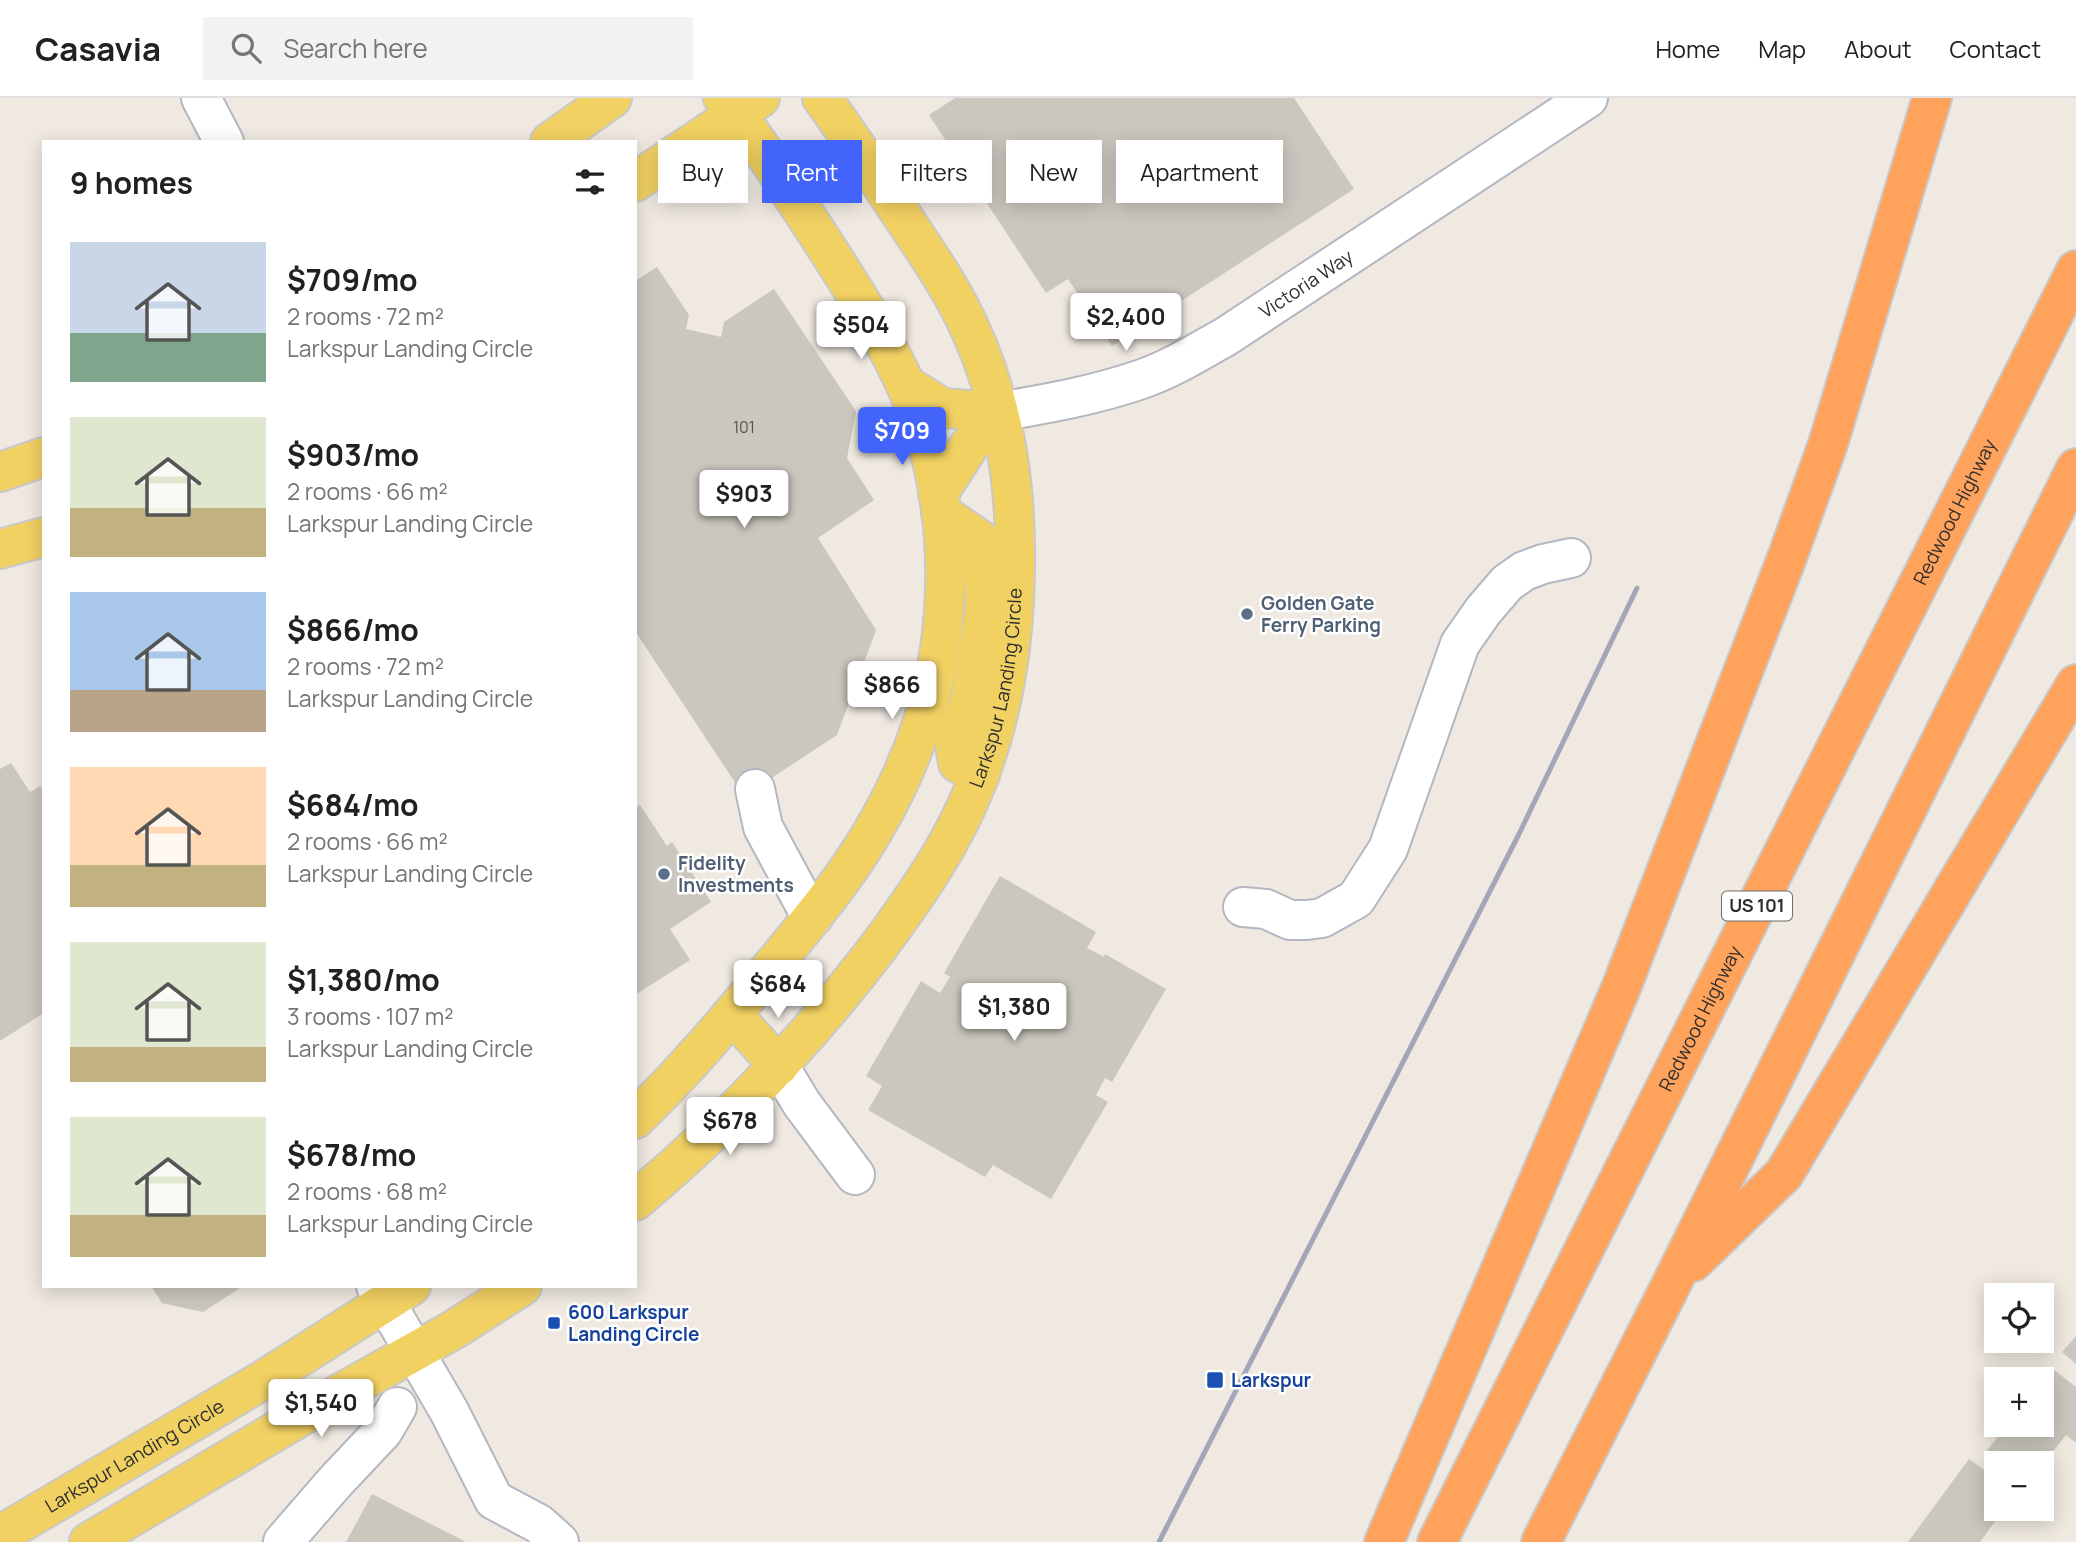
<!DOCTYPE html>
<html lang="en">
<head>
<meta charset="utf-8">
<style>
  :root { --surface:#fff; --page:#f2f2f2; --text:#202124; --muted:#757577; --line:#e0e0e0; --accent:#4264fb }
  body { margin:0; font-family:Manrope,sans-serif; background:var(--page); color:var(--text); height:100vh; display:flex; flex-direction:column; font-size:26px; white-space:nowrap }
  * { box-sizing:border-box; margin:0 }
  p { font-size:23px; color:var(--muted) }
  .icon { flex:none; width:38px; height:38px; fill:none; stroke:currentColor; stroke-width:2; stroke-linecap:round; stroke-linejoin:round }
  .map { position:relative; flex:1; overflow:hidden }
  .side { position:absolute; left:42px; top:42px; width:595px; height:1148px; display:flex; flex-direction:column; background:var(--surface); border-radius:0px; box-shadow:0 4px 18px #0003 }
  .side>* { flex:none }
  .guide { position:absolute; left:658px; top:42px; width:665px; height:63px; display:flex; gap:14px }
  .controls { position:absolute; left:1984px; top:1185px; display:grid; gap:14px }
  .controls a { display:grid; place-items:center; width:70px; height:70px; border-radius:0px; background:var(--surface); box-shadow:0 4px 18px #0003; font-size:35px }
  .price { position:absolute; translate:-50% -60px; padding:0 16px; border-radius:7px; background:#fff; color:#222; font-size:23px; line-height:46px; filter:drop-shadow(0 2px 4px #0008) }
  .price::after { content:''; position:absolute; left:50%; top:42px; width:21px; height:16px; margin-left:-10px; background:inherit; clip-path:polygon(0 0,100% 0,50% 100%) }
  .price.on { background:var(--accent); color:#fff }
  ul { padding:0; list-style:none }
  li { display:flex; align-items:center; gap:21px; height:175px; padding:0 28px }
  li span { display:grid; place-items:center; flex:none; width:196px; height:140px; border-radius:0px; color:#555 }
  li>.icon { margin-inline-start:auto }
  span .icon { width:84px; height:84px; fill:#fffc; stroke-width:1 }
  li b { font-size:30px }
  h2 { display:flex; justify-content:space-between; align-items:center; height:84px; padding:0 28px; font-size:30px }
  .tag { padding:0 24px; border-radius:0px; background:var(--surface); box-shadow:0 4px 18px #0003; font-size:24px; line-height:63px }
  .tag.on { background:var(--accent); color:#fff }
  header { display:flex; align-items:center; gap:42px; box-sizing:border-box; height:98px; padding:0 35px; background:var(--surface); border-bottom:2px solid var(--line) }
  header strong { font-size:33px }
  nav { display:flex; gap:38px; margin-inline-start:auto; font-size:24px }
  .search { width:490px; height:63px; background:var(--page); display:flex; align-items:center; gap:18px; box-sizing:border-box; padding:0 24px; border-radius:0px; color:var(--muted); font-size:26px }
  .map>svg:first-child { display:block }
  .building { fill:#cbc7bf }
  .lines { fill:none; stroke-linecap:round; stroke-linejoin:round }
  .minor-casing { stroke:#b4b7c1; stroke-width:42 }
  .major-casing { stroke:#c9c9c9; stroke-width:42 }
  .highway-casing { stroke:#c9c9c9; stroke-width:42 }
  .minor { stroke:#fff; stroke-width:38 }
  .major { stroke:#f2d163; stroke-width:38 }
  .highway { stroke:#ffa35c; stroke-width:38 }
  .rail { stroke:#a3a6b8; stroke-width:5 }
  .service-dot { fill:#5c6f8a; stroke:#fff; stroke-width:2.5 }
  .transit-dot { fill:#1a4fb4; stroke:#fff; stroke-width:2.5 }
  .labels { text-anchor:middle; stroke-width:5; stroke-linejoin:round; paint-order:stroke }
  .number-label { font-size:16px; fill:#555452 }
  .shield { fill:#fff; stroke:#6d6d6d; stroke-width:2 }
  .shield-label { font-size:18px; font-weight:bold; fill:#2e2e2e }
  .street-label { font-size:19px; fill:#2e2e2e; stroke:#fff }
  .service-label { font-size:19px; font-weight:bold; fill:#4e5e75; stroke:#fff; text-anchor:start }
  .transit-label { font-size:19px; font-weight:bold; fill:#164399; stroke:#fff; text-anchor:start }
</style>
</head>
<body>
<header>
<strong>Casavia</strong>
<div class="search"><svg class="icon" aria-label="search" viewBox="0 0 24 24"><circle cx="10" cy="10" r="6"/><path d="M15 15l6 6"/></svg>Search here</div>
<nav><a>Home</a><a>Map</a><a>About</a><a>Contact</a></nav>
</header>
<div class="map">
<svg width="2076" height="1444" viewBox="0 0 2076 1444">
  <rect width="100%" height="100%" fill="#efe9e1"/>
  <g class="building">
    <polygon points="955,0 1294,0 1354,91 1112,248 1068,181 1046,195 929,17"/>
    <polygon points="657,169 689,217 686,231 721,239 724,224 774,191 856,313 847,360 874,402 818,440 876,532 837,637 744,698 635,533 635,183"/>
    <polygon points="11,665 30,694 40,688 44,693 44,915 0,943 0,671"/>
    <polygon points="640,707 667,748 672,744 711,804 670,831 690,862 635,897 635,710"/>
    <polygon points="1000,778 1096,834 1087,850 1104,859 1105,856 1166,891 1112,984 1105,980 1096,997 1108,1004 1051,1101 993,1067 985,1079 868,1012 882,988 866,978 921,883 940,895 950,879 944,875"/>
    <polygon points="151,1188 243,1188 203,1214 162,1205"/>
    <polygon points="2076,1238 2076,1266 2062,1254"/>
    <polygon points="2053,1271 2076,1289 2076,1345 2066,1337 2042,1367 2042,1365 1997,1365 1985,1355 2008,1326 2042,1326 2042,1284"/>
    <polygon points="1969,1361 1997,1381 1997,1410 2005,1410 1980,1444 1908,1444"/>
    <polygon points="372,1396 466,1444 346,1444"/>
  </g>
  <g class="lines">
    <defs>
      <g id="minor">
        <polyline points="201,0 224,44"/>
        <path id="s1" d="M 998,314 C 1046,306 1096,297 1142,281 C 1171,271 1198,254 1225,239 L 1588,0"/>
        <polyline points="755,691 763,729 812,820"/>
        <polyline points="1243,809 1266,811 1290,822 1307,822 1322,820 1356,801 1388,751 1460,546 1483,513 1507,485 1524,473 1543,466 1571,460"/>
        <polyline points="779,968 802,1006 855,1077"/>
        <polyline points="376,1188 449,1313 494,1402 539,1426 559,1444"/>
        <polyline points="283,1444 335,1384 383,1333 397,1309"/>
      </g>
      <g id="major">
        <polyline points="550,44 612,0"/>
        <polyline points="635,84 760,0"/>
        <polyline points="906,287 943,310 998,314"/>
        <polyline points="0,374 44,359"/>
        <polyline points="938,396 969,348 998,314"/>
        <polyline points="941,415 982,443 985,511 971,598 955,647 958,665 980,677"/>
        <polyline points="0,451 44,439"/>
        <polyline points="733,917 779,968"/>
        <path d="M 635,1021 C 684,974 727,923 770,871 C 806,827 844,783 873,733 C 893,699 910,663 922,626 C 953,533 953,421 922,328 C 899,260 859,201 821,141 C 789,93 760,44 723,0"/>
        <path id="s2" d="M 635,1103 C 724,1028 805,945 876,852 C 917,797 957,740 980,675 C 1007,603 1016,529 1015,453 C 1015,379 1002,301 971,233 C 954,194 929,158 905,122 C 878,81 851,40 822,0"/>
        <path id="s3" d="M 0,1437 L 265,1281 L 411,1188"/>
        <polyline points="89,1444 337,1297 455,1231 522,1188"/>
      </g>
      <g id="highway">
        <polyline points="1693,1164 1784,1076 2076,586"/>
        <polyline points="1384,1444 1621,890 1788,457 1828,346 1932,0"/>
        <path id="s4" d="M 1437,1444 L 2076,172"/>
        <polyline points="1541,1444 1673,1183 2076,370"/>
      </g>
    </defs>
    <use href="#minor" class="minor-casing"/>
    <use href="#major" class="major-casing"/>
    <use href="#highway" class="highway-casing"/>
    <use href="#minor" class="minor"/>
    <use href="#major" class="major"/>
    <use href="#highway" class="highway"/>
    <polyline class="rail" points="1159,1444 1519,736 1637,490"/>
  </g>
  <g class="service-dot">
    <circle cx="1247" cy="516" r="7"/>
    <circle cx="664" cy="776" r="7"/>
  </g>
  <g class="transit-dot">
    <rect x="547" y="1218" width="14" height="14" rx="3.5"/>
    <rect x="1206" y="1273" width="18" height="18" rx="3.5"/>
  </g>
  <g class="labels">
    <g class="number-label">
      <text x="744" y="335">101</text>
    </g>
    <rect class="shield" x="1722" y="793.5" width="70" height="29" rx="5"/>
    <g class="shield-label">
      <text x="1757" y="814">US 101</text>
    </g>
    <g class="street-label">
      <text dy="7" stroke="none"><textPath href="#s1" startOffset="338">Victoria Way</textPath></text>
      <text dy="7" stroke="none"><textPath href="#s4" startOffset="1153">Redwood Highway</textPath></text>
      <text dy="7" stroke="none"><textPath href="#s2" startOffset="642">Larkspur Landing Circle</textPath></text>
      <text dy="7" stroke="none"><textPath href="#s4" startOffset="586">Redwood Highway</textPath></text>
      <text dy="7" stroke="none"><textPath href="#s3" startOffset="156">Larkspur Landing Circle</textPath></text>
    </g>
    <g class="service-label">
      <text x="1261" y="512">Golden Gate<tspan x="1261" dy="22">Ferry Parking</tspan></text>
      <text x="678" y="772">Fidelity<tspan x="678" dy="22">Investments</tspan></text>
    </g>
    <g class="transit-label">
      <text x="568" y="1221">600 Larkspur<tspan x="568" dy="22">Landing Circle</tspan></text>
      <text x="1231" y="1289">Larkspur</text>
    </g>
  </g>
</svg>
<div class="controls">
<a><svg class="icon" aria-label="locate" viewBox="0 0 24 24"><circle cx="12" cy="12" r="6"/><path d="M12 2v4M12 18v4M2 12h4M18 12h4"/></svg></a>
<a>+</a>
<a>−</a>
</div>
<b class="price" style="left:1126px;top:255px">$2,400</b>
<b class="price" style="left:861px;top:263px">$504</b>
<b class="price on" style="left:902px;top:369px">$709</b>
<b class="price" style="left:744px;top:432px">$903</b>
<b class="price" style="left:892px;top:623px">$866</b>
<b class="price" style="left:778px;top:922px">$684</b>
<b class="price" style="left:1014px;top:945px">$1,380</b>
<b class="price" style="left:730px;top:1059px">$678</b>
<b class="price" style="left:321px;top:1341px">$1,540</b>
<div class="guide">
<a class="tag">Buy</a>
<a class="tag on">Rent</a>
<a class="tag">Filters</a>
<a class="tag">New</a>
<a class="tag">Apartment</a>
</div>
<section class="side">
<h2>9 homes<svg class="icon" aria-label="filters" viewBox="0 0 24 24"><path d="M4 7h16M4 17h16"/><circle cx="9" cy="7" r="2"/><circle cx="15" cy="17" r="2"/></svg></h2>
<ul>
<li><span style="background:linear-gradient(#c9d6e8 65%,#7fa58c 0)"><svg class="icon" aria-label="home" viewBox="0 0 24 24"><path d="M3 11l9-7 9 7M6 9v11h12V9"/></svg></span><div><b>$709/mo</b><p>2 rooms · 72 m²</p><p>Larkspur Landing Circle</p></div></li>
<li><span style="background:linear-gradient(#dfe7d0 65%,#c2b280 0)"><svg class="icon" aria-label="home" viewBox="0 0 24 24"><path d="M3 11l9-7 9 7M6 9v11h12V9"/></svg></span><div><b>$903/mo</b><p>2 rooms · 66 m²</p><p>Larkspur Landing Circle</p></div></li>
<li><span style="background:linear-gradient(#a9c7e8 70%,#b9a48a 0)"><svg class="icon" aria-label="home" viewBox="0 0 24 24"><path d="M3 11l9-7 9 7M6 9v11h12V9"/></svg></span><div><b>$866/mo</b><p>2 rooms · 72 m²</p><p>Larkspur Landing Circle</p></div></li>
<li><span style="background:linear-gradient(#ffd9b3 70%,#c2b280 0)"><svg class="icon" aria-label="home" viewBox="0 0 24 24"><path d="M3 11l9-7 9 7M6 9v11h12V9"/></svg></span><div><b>$684/mo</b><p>2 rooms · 66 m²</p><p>Larkspur Landing Circle</p></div></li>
<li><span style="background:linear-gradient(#dfe7d0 75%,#c2b280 0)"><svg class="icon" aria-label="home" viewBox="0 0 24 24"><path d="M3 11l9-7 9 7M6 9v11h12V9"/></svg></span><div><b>$1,380/mo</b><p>3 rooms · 107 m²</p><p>Larkspur Landing Circle</p></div></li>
<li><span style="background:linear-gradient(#dfe7d0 70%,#c2b280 0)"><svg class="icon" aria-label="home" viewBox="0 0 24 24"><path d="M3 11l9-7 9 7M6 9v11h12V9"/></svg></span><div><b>$678/mo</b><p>2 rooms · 68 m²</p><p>Larkspur Landing Circle</p></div></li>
</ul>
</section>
</div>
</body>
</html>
